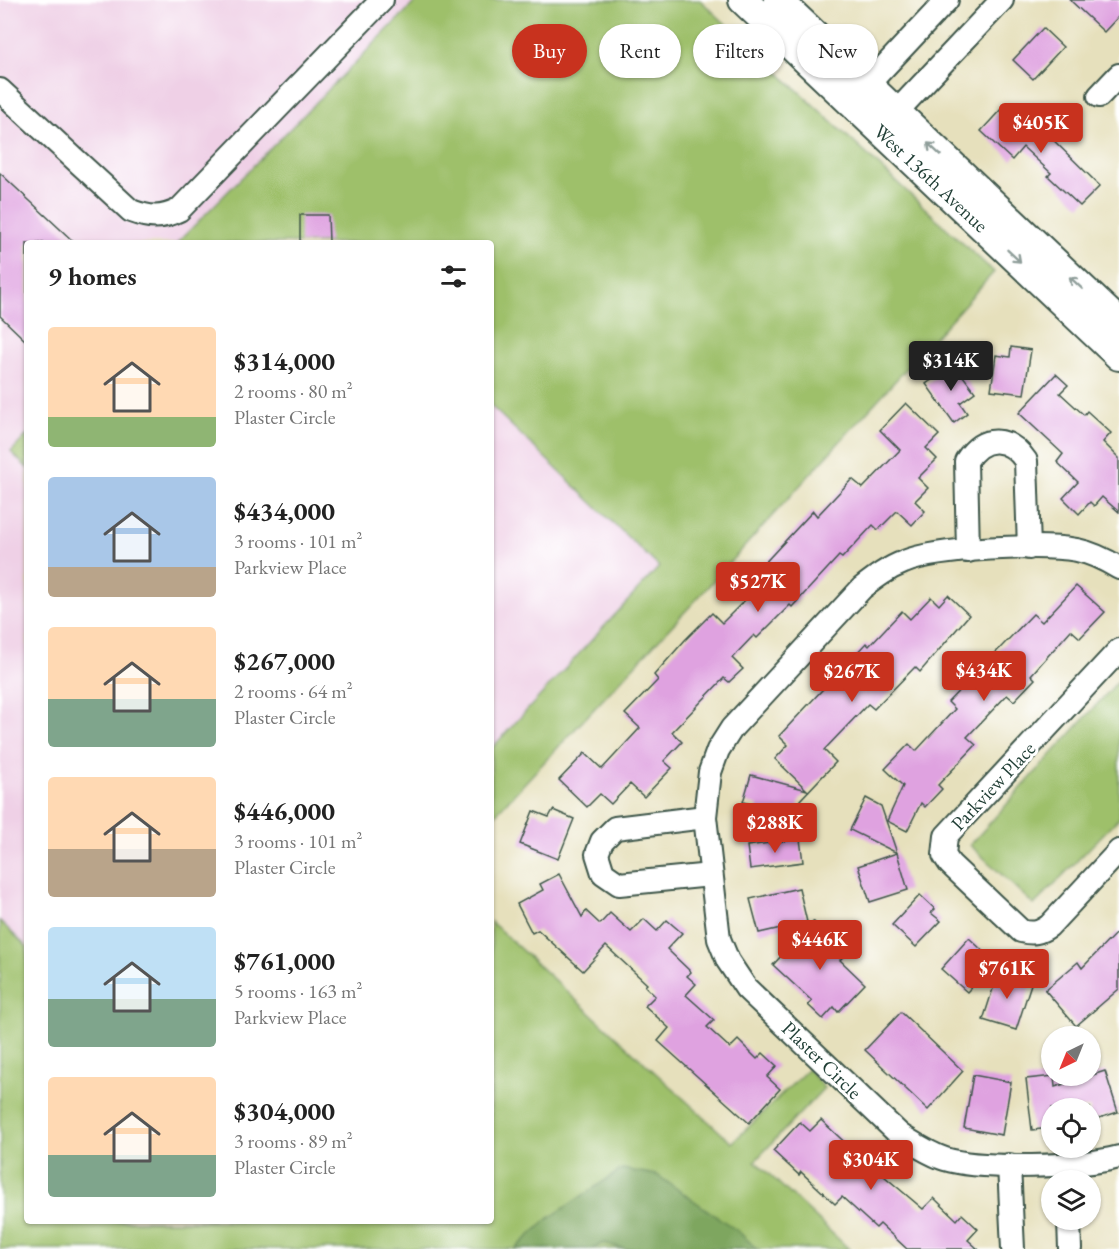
<!DOCTYPE html>
<html lang="en">
<head>
<meta charset="utf-8">
<style>
  :root { --surface:#fff; --page:#f6f6f6; --text:#222; --muted:#767676; --accent:#c8321e }
  body { margin:0; font-family:"EB Garamond",serif; background:var(--page); color:var(--text); height:100vh; display:flex; flex-direction:column; font-size:22px; white-space:nowrap }
  * { box-sizing:border-box; margin:0 }
  p { font-size:20px; color:var(--muted) }
  .icon { flex:none; width:33px; height:33px; fill:none; stroke:currentColor; stroke-width:2; stroke-linecap:round; stroke-linejoin:round }
  .map { position:relative; flex:1; overflow:hidden }
  .details { position:absolute; left:24px; top:240px; width:470px; height:984px; display:flex; flex-direction:column; background:var(--surface); border-radius:6px; box-shadow:0 2px 4px #0004 }
  .details>* { flex:none }
  .banner { position:absolute; left:512px; top:24px; width:518px; height:54px; display:flex; gap:12px }
  .needle { width:39px; rotate:223deg }
  .fabs { position:absolute; left:1041px; top:1026px; display:grid; gap:12px }
  .fabs a { display:grid; place-items:center; width:60px; height:60px; border-radius:50%; background:var(--surface); box-shadow:0 2px 4px #0004; font-size:30px }
  .price { position:absolute; translate:-50% -51px; padding:0 14px; border-radius:6px; background:var(--accent); color:#fff; font-size:20px; line-height:39px; filter:drop-shadow(0 2px 3px #0008) }
  .price::after { content:''; position:absolute; left:50%; top:36px; width:18px; height:14px; margin-left:-9px; background:inherit; clip-path:polygon(0 0,100% 0,50% 100%) }
  .price.current { background:#222; color:#fff }
  ul { padding:0; list-style:none }
  li { display:flex; align-items:center; gap:18px; height:150px; padding:0 24px }
  li span { display:grid; place-items:center; flex:none; width:168px; height:120px; border-radius:6px; color:#555 }
  li>.icon { margin-inline-start:auto }
  span .icon { width:72px; height:72px; fill:#fffc; stroke-width:1 }
  li b { font-size:26px }
  h2 { display:flex; justify-content:space-between; align-items:center; height:72px; padding:0 24px; font-size:26px }
  .pill { padding:0 21px; border-radius:27px; background:var(--surface); box-shadow:0 2px 4px #0004; font-size:21px; line-height:54px }
  .pill.current { background:var(--accent); color:#fff }
  .map>svg:first-child { display:block }
  .built { fill:#efd0e6 }
  .green { fill:#9ec06a; stroke:#5e7e4f; stroke-width:1.5 }
  .forest { fill:#7ea65e; stroke:#4e7249; stroke-width:1.5 }
  .building { fill:#dfa2e0 }
  .lines { fill:none; stroke-linecap:round; stroke-linejoin:round }
  .minor-casing { stroke:#3d5548; stroke-width:26 }
  .major-casing { stroke:#3d5548; stroke-width:32 }
  .minor { stroke:#fff; stroke-width:22 }
  .major { stroke:#fff; stroke-width:28 }
  .oneway { stroke:#8f9e9a }
  .labels { text-anchor:middle; stroke-width:6; stroke-linejoin:round; paint-order:stroke }
  .street-label { font-size:20px; fill:#1f3d34; stroke:#fff }
</style>
</head>
<body>
<div class="map">
<svg width="1119" height="1249" viewBox="0 0 1119 1249">
  <rect width="100%" height="100%" fill="#fff"/>
  <filter id="ink" filterUnits="userSpaceOnUse"><feTurbulence type="fractalNoise" baseFrequency=".0167" numOctaves="2"/><feDisplacementMap in="SourceGraphic" scale="12" xChannelSelector="R" yChannelSelector="G"/><feConvolveMatrix kernelMatrix="1 2 1 2 8 2 1 2 1" color-interpolation-filters="sRGB"/></filter>
  <filter id="wash" filterUnits="userSpaceOnUse"><feTurbulence type="fractalNoise" baseFrequency=".008" numOctaves="4" result="noise"/><feDisplacementMap in="SourceGraphic" scale="24" xChannelSelector="R" yChannelSelector="G"/><feGaussianBlur stdDeviation="1.35" result="paint"/><feColorMatrix in="noise" values="0 0 0 0 0 0 0 0 0 0 0 0 0 0 0 0 0 1.4 0 .05"/><feComposite in="paint" operator="in"/></filter>
  <g filter="url(#wash)">
    <rect width="100%" height="100%" fill="#e6e0bc"/>
    <g class="built">
      <polygon points="0,0 417,0 177,243 27,243 27,947 0,921"/>
      <polygon points="490,406 659,567 491,749 490,749"/>
    </g>
    <g class="green">
      <polygon points="417,0 700,0 994,272 695,601 491,819 491,749 659,567 491,406 490,243 177,243"/>
      <polygon points="27,435 27,468 11,452"/>
      <polygon points="1119,680 1119,818 1034,905 970,845"/>
      <polygon points="0,921 27,947 27,1221 490,1221 491,922 732,1143 808,1069 824,1088 755,1161 849,1249 0,1249"/>
    </g>
    <polygon class="forest" points="622,1169 657,1175 739,1232 757,1249 625,1249 604,1243 591,1249 515,1249 549,1218"/>
    <g id="blocks">
      <g class="building">
        <polygon points="1070,0 1119,0 1119,16 1104,32"/>
        <polygon points="1043,28 1063,47 1033,79 1013,60"/>
        <polygon points="1003,107 1029,131 1036,123 1100,186 1080,206 1048,176 1051,173 1023,147 1012,160 981,131"/>
        <polygon points="0,173 75,243 27,243 27,342 0,316"/>
        <polygon points="300,215 328,215 329,242 300,243"/>
        <polygon points="1011,347 1031,350 1024,394 991,390 996,355 1010,357"/>
        <polygon points="954,364 975,392 960,403 967,413 954,423 926,384"/>
        <polygon points="1056,374 1068,385 1060,393 1084,415 1087,411 1111,433 1103,442 1119,458 1119,512 1102,497 1094,506 1090,502 1079,514 1063,498 1078,482 1057,462 1063,454 1019,413"/>
        <polygon points="906,403 939,435 926,448 937,459 918,478 928,488 915,501 925,511 912,525 897,511 878,530 873,525 842,558 839,556 792,607 790,605 757,638 754,635 732,658 743,669 729,682 724,678 672,732 682,742 664,761 672,768 644,797 630,784 611,804 600,794 587,807 559,780 585,753 602,769 640,728 625,714 658,680 654,675 685,640 712,613 722,623 769,576 760,568 813,511 817,516 852,479 863,488 900,450 880,430"/>
        <polygon points="1076,586 1105,612 1080,638 1071,630 1031,675 1035,679 1014,701 1007,695 967,737 976,745 938,785 942,789 925,807 921,803 907,831 887,821 903,786 885,769 909,744 916,751 955,709 948,702 1033,614 1042,622"/>
        <polygon points="948,595 969,615 920,672 915,667 874,709 868,704 824,750 836,762 800,800 792,828 755,818 758,806 743,802 751,775 807,790 775,759 788,745 779,736 866,643 869,646 902,611 910,619 931,597 939,605"/>
        <polygon points="866,798 881,806 897,853 850,830"/>
        <polygon points="553,810 574,819 558,859 520,844 533,811 549,817"/>
        <polygon points="800,839 803,862 750,869 747,846"/>
        <polygon points="897,853 908,890 870,902 858,866"/>
        <polygon points="559,874 582,917 586,911 600,924 610,913 631,932 644,919 657,931 667,920 682,933 667,949 691,972 687,976 696,984 686,995 714,1020 707,1027 730,1048 738,1040 757,1059 763,1053 777,1066 767,1077 780,1089 749,1123 658,1041 669,1028 645,1006 655,996 645,986 647,984 606,946 583,971 538,930 532,933 517,904 543,890 540,884"/>
        <polygon points="799,888 807,922 759,933 750,899"/>
        <polygon points="920,895 935,909 931,913 941,921 916,947 892,925"/>
        <polygon points="813,921 847,952 840,960 865,984 838,1012 834,1007 823,1019 808,1005 812,1001 773,965"/>
        <polygon points="1119,930 1119,989 1076,1026 1045,990 1078,962 1082,968"/>
        <polygon points="969,938 995,962 967,992 941,969"/>
        <polygon points="999,970 1032,981 1016,1030 983,1020"/>
        <polygon points="901,1012 963,1071 928,1110 865,1050"/>
        <polygon points="1105,1071 1118,1112 1090,1121 1090,1108 1052,1108 1052,1128 1032,1130 1026,1079 1054,1076 1055,1087"/>
        <polygon points="973,1075 1011,1082 1002,1135 964,1128"/>
        <polygon points="821,1120 854,1151 857,1149 871,1165 923,1209 934,1198 957,1220 962,1214 978,1229 968,1240 978,1249 907,1249 880,1224 876,1228 842,1197 835,1204 801,1172 799,1175 773,1151 800,1122 810,1131"/>
      </g>
    </g>
  </g>
  <g filter="url(#ink)">
    <use href="#blocks" fill-opacity="0" stroke="#3d5548" stroke-width="1.5"/>
    <g class="lines">
      <defs>
        <g id="minor">
          <path d="M 0,90 L 131,211 C 150,218 161,219 179,210 L 382,0"/>
          <polyline points="1099,96 1119,75"/>
          <polyline points="856,97 947,0"/>
          <polyline points="885,124 1002,0"/>
          <path d="M 968,551 L 966,461 C 983,434 1009,436 1026,461 L 1029,548"/>
          <path d="M 1119,568 C 1106,560 1092,553 1077,550 C 1042,544 937,548 904,562 C 888,568 875,578 862,588 L 732,728 L 718,750 L 710,772 L 705,817 L 719,939 L 728,961 L 746,988 L 900,1135 C 915,1144 929,1154 945,1159 C 981,1170 1082,1167 1119,1157"/>
          <path d="M 1119,650 L 946,836 L 944,855 L 950,864 L 1021,931 C 1033,934 1039,933 1049,926 L 1119,851"/>
          <polyline points="705,817 615,828 602,841 597,854 603,873 619,884 711,875"/>
          <polyline points="1009,1165 1013,1249"/>
          <polyline points="1069,1220 1070,1249"/>
        </g>
        <g id="major">
          <polyline points="743,0 1119,356"/>
          <polyline points="778,0 1119,323"/>
        </g>
      </defs>
      <use href="#minor" class="minor-casing"/>
      <use href="#major" class="major-casing"/>
      <use href="#minor" class="minor"/>
      <use href="#major" class="major"/>
    </g>
    <defs><path id="oneway-shaft" d="M-6 0H5M1.5-3L5.5 0L1.5 3" fill="none" stroke-width="1.6" stroke-linecap="round" stroke-linejoin="round" transform="scale(1.5)"/></defs>
    <g class="oneway">
      <use href="#oneway-shaft" transform="translate(934 149) rotate(-137)"/>
      <use href="#oneway-shaft" transform="translate(1014 256) rotate(43)"/>
      <use href="#oneway-shaft" transform="translate(1076 283) rotate(-137)"/>
    </g>
  </g>
  <g class="labels">
    <g class="street-label">
      <text transform="translate(931 178) rotate(43)" y="7">West 136th Avenue</text>
      <text transform="translate(993 786) rotate(-47)" y="7">Parkview Place</text>
      <text transform="translate(822 1060) rotate(44)" y="7">Plaster Circle</text>
    </g>
  </g>
</svg>
<div class="fabs">
<a><svg class="needle" viewBox="-14 -14 28 28"><path d="M0-13l5 13h-10z" fill="#e53935"/><path d="M0 13l5-13h-10z" fill="#767676"/></svg></a>
<a><svg class="icon" aria-label="locate" viewBox="0 0 24 24"><circle cx="12" cy="12" r="6"/><path d="M12 2v4M12 18v4M2 12h4M18 12h4"/></svg></a>
<a><svg class="icon" aria-label="layers" viewBox="0 0 24 24"><path d="M12 4l9 5-9 5-9-5zM3 14l9 5 9-5"/></svg></a>
</div>
<b class="price" style="left:1041px;top:154px">$405K</b>
<b class="price current" style="left:951px;top:392px">$314K</b>
<b class="price" style="left:758px;top:613px">$527K</b>
<b class="price" style="left:984px;top:702px">$434K</b>
<b class="price" style="left:852px;top:703px">$267K</b>
<b class="price" style="left:775px;top:854px">$288K</b>
<b class="price" style="left:820px;top:971px">$446K</b>
<b class="price" style="left:1007px;top:1000px">$761K</b>
<b class="price" style="left:871px;top:1191px">$304K</b>
<div class="banner">
<a class="pill current">Buy</a>
<a class="pill">Rent</a>
<a class="pill">Filters</a>
<a class="pill">New</a>
</div>
<section class="details">
<h2>9 homes<svg class="icon" aria-label="filters" viewBox="0 0 24 24"><path d="M4 7h16M4 17h16"/><circle cx="9" cy="7" r="2"/><circle cx="15" cy="17" r="2"/></svg></h2>
<ul>
<li><span style="background:linear-gradient(#ffd9b3 75%,#8fb573 0)"><svg class="icon" aria-label="home" viewBox="0 0 24 24"><path d="M3 11l9-7 9 7M6 9v11h12V9"/></svg></span><div><b>$314,000</b><p>2 rooms · 80 m²</p><p>Plaster Circle</p></div></li>
<li><span style="background:linear-gradient(#a9c7e8 75%,#b9a48a 0)"><svg class="icon" aria-label="home" viewBox="0 0 24 24"><path d="M3 11l9-7 9 7M6 9v11h12V9"/></svg></span><div><b>$434,000</b><p>3 rooms · 101 m²</p><p>Parkview Place</p></div></li>
<li><span style="background:linear-gradient(#ffd9b3 60%,#7fa58c 0)"><svg class="icon" aria-label="home" viewBox="0 0 24 24"><path d="M3 11l9-7 9 7M6 9v11h12V9"/></svg></span><div><b>$267,000</b><p>2 rooms · 64 m²</p><p>Plaster Circle</p></div></li>
<li><span style="background:linear-gradient(#ffd9b3 60%,#b9a48a 0)"><svg class="icon" aria-label="home" viewBox="0 0 24 24"><path d="M3 11l9-7 9 7M6 9v11h12V9"/></svg></span><div><b>$446,000</b><p>3 rooms · 101 m²</p><p>Plaster Circle</p></div></li>
<li><span style="background:linear-gradient(#bfe0f5 60%,#7fa58c 0)"><svg class="icon" aria-label="home" viewBox="0 0 24 24"><path d="M3 11l9-7 9 7M6 9v11h12V9"/></svg></span><div><b>$761,000</b><p>5 rooms · 163 m²</p><p>Parkview Place</p></div></li>
<li><span style="background:linear-gradient(#ffd9b3 65%,#7fa58c 0)"><svg class="icon" aria-label="home" viewBox="0 0 24 24"><path d="M3 11l9-7 9 7M6 9v11h12V9"/></svg></span><div><b>$304,000</b><p>3 rooms · 89 m²</p><p>Plaster Circle</p></div></li>
</ul>
</section>
</div>
</body>
</html>
